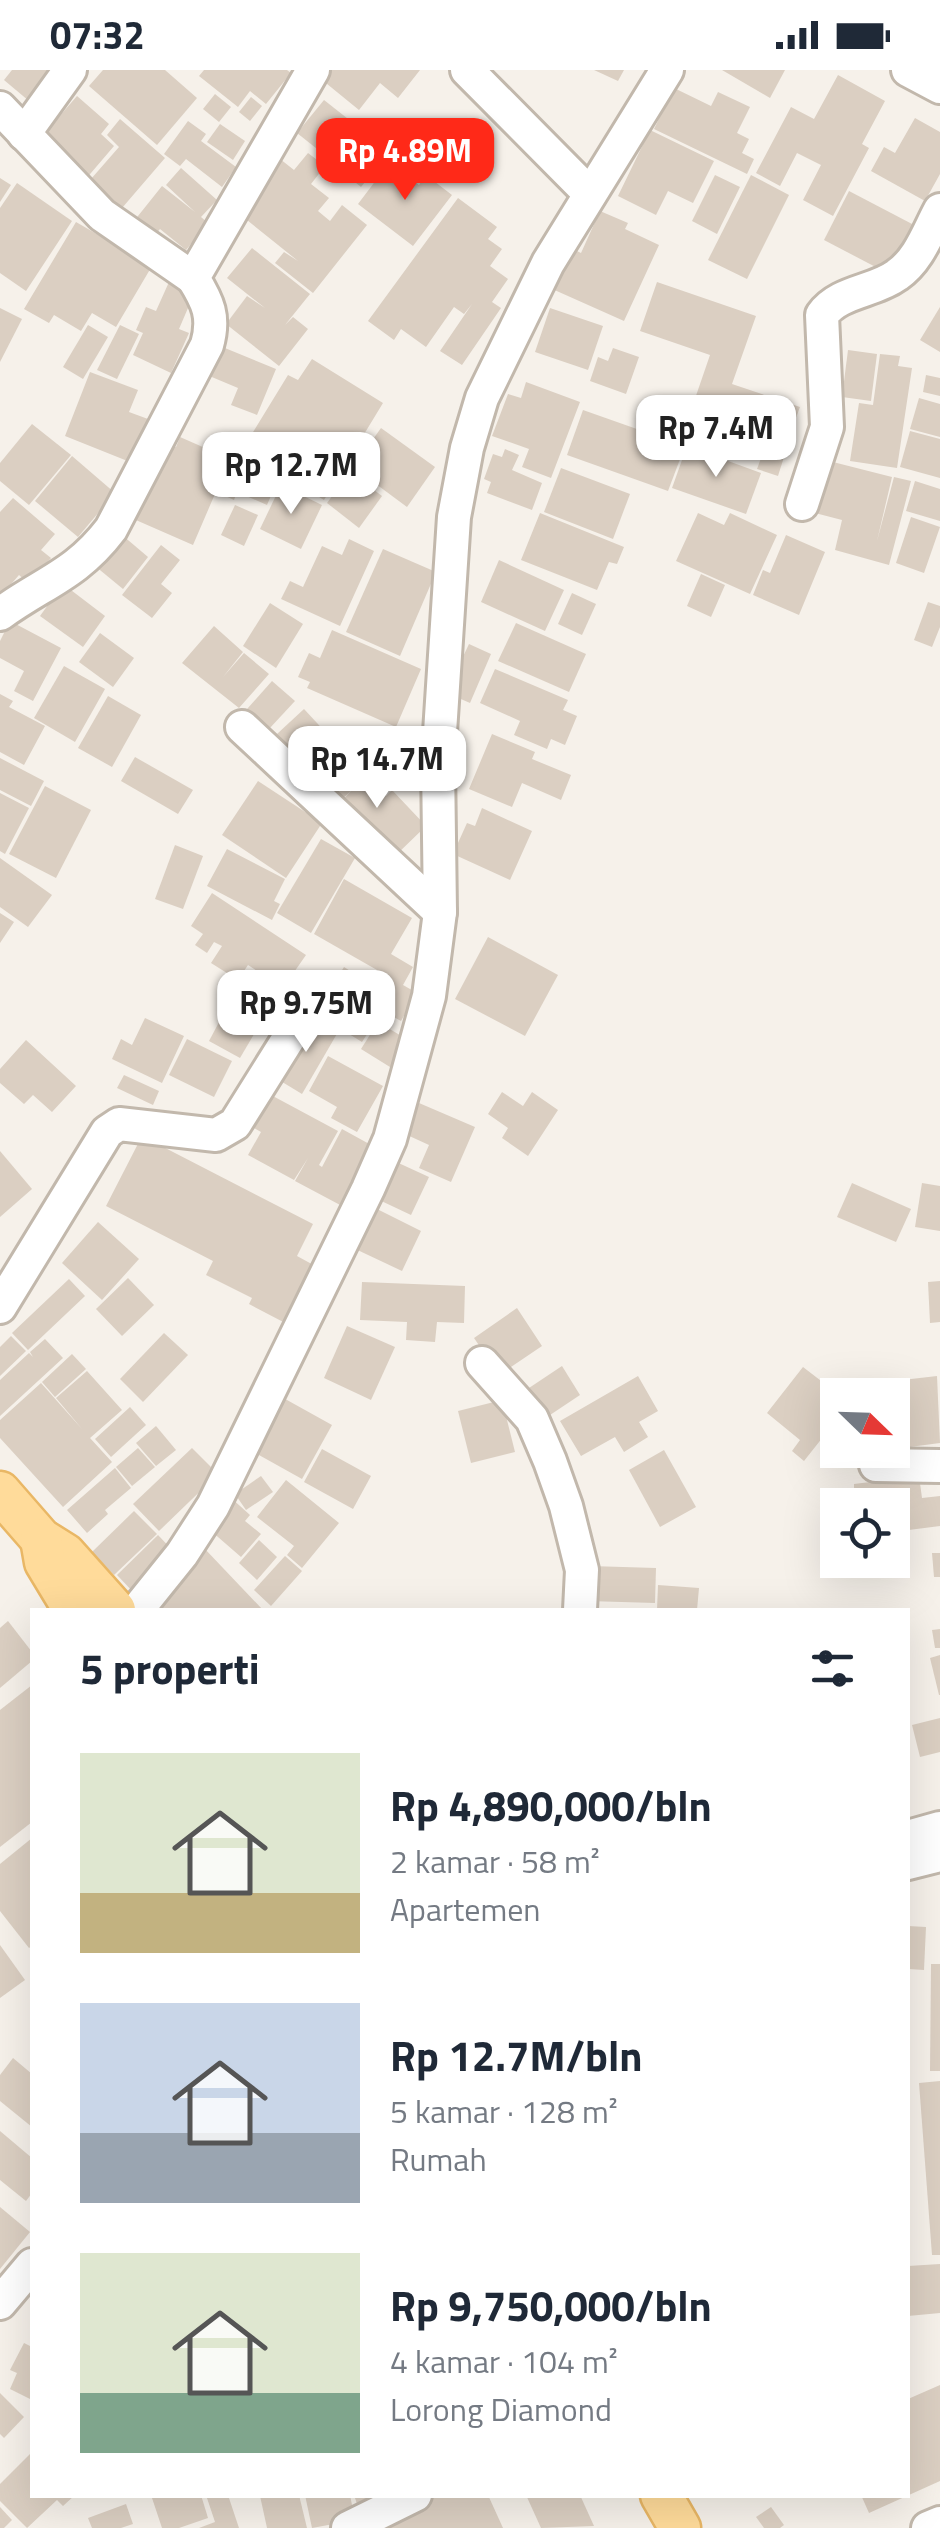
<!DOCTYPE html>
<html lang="id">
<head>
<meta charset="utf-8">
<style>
  :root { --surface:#fff; --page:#f6f6f7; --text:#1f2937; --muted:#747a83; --accent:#ff2918 }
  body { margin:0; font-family:"Titillium Web",sans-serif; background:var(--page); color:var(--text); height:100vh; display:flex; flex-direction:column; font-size:38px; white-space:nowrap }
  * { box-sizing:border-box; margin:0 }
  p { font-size:32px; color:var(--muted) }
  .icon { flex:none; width:55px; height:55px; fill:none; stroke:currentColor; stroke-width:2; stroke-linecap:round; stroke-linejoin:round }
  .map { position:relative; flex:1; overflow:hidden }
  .drawer { position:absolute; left:30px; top:1538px; width:880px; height:890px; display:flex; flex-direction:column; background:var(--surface); border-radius:0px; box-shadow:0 10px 40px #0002 }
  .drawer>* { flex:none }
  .needle { width:65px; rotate:113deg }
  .fabs { position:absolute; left:820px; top:1308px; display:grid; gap:20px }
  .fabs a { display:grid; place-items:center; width:90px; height:90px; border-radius:0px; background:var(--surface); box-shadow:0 10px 40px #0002; font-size:50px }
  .price { position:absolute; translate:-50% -85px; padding:0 22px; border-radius:20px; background:#fff; color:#222; font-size:32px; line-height:65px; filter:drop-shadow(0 2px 5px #0008) }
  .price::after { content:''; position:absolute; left:50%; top:60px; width:30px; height:22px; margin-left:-15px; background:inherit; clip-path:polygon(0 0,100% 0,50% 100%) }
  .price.active { background:var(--accent); color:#fff }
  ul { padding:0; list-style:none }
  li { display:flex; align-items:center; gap:30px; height:250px; padding:0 50px }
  li span { display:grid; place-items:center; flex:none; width:280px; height:200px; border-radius:0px; color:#555 }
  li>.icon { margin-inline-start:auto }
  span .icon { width:120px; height:120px; fill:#fffc; stroke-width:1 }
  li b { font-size:42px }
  h2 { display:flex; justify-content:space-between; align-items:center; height:120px; padding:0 50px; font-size:42px }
  .status { display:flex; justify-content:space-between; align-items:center; height:70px; padding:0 50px; background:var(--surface); direction:ltr }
  .status svg { height:28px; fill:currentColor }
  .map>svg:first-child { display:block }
  .building { fill:#dbcfc2 }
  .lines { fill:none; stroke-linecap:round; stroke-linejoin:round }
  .minor-casing { stroke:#c2b8ac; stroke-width:38 }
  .major-casing { stroke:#e9b765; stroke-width:45 }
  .minor { stroke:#fff; stroke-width:32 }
  .major { stroke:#ffdb9a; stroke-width:40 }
</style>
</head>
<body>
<div class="status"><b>07:32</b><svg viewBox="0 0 49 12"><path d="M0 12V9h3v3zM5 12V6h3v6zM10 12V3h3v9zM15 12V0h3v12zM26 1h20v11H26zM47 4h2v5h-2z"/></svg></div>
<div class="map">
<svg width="940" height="2458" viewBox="0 0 940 2458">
  <rect width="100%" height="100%" fill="#f6f1ea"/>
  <g class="building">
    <polygon points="12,0 56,0 29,31 4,10"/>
    <polygon points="103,0 165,0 197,28 157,75 89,16"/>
    <polygon points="204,0 287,0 291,3 266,34 250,21 238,37 199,6"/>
    <polygon points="328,0 420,0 398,28 380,13 359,40 321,9"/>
    <polygon points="594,0 624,0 618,11"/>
    <polygon points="722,0 785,0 770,28"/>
    <polygon points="838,5 885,31 862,74 869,78 833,146 803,130 821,95 797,83 780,116 756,103 791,37 814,49"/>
    <polygon points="674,18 711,36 718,22 750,37 737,63 749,69 742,83 754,89 747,104 654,59"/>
    <polygon points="215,24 231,37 219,52 203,39"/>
    <polygon points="77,26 109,54 101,64 114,76 85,110 39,70"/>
    <polygon points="251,27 262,36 250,51 239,42"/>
    <polygon points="324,30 357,56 331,90 297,63"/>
    <polygon points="915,48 940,62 940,104 925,131 871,101 884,77 895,83"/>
    <polygon points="120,49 165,88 116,145 84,117 119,77 107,65"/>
    <polygon points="188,51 206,64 201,71 236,97 222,117 186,89 180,96 164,84"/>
    <polygon points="220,54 245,71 233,90 207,72"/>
    <polygon points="650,60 714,91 693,133 668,121 656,145 618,126"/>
    <polygon points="359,61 388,84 361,117 333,94"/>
    <polygon points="308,83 325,96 311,114 329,128 318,141 330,151 342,135 367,155 313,223 275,193 284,182 298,191 242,146 268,111 259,104 275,85 294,100"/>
    <polygon points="389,93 419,115 426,105 452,125 413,176 358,134"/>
    <polygon points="181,98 217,130 201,147 208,153 186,180 160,159 149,172 130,156 162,116 195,142 166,115"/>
    <polygon points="715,105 740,117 717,164 692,151"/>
    <polygon points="751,105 789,125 747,209 708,190"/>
    <polygon points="0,108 11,115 0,132"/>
    <polygon points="17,113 72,151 26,221 0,203 0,138"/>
    <polygon points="849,121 914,155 889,204 824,170"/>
    <polygon points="458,128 497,157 488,169 502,179 490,196 508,209 492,232 501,238 462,295 440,281 472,234 464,244 454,237 426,277 401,259 394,270 368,251"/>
    <polygon points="600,141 628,153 625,159 659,175 624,251 550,218 569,177 581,183"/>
    <polygon points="76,152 152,196 116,257 92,243 81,261 54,245 49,253 24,239"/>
    <polygon points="252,178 310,224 285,255 293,247 308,259 279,296 226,254 247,226 265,238 227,208"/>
    <polygon points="169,212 194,224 179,259 189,263 171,303 133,285 143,263 136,260 146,237 156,241"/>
    <polygon points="657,212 756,246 732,314 800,337 783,383 688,349 710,285 640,261"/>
    <polygon points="940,237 940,282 920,270"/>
    <polygon points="0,238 22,249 0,292"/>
    <polygon points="550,238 603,256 588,300 535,282"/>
    <polygon points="88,255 108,267 83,309 63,297"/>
    <polygon points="120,255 139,264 117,309 97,300"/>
    <polygon points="220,276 276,299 257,345 231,335 238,318 207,305"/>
    <polygon points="613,278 639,287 626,324 590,311 598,287 608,291"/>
    <polygon points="848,280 877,284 871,331 842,327"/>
    <polygon points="880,284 900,286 898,296 912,298 897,398 850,391 859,333 873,335"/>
    <polygon points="312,289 383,333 324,430 242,380 288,305 298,310"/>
    <polygon points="90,302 138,320 129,342 148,349 130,392 65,366"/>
    <polygon points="926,305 940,308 940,326 923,322"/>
    <polygon points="526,312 580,332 551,408 522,397 529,379 492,366 508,324 521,328"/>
    <polygon points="919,328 940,334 940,367 910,359"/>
    <polygon points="583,340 685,376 668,421 567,385"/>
    <polygon points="32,354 71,385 29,435 0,411 0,393"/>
    <polygon points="381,358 435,397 407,437 353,397"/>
    <polygon points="910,361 940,369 940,408 900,397"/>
    <polygon points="180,367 230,389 193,475 129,447 162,371 176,377"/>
    <polygon points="687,376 761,403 746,444 672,418"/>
    <polygon points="505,379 519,385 512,400 542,413 532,440 487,423 491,412 484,409 493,384 502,387"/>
    <polygon points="764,380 784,387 778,406 757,399"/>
    <polygon points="72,386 115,423 78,467 35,431"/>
    <polygon points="236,387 279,407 267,435 237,422 234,430 219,423"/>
    <polygon points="829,391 892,407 877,471 894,407 911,411 889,495 835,480 842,450 815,443"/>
    <polygon points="561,398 630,424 613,469 544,442"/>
    <polygon points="350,402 382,426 359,458 327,433"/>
    <polygon points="915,411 940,419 940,451 906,441"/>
    <polygon points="281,415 322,435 301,479 260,459"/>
    <polygon points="13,428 55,464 41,480 51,488 29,514 19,505 0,527 0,442"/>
    <polygon points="235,435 258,445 244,476 221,465"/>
    <polygon points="540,443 624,477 617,494 609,492 597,520 521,490"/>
    <polygon points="698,443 724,455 730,443 777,465 750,524 676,491"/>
    <polygon points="911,447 940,457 924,503 896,493"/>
    <polygon points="115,459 148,487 123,519 89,491"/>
    <polygon points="786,465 825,482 799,545 753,525 763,500 770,503"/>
    <polygon points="349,469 374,481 340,556 281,529 290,511 303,517 322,476 342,485"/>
    <polygon points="161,475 180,490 161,514 172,523 152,548 122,525"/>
    <polygon points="383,479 436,502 400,586 346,562"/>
    <polygon points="499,490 564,520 545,561 481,532"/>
    <polygon points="701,504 725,515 711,547 687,536"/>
    <polygon points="63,514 105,546 83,577 40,546"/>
    <polygon points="572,523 596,534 582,565 558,554"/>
    <polygon points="928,532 940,536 940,557 932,577 914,570"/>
    <polygon points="270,533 303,554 276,598 243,576"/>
    <polygon points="10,551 61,578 33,631 14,621 24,601 0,588 0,571"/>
    <polygon points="516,553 586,584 569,622 498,591"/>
    <polygon points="214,556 243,582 223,607 244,583 269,604 239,638 182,593"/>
    <polygon points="332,560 421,599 396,657 307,618 310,612 298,607 309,583 320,588"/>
    <polygon points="100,563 134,588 113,617 79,592"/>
    <polygon points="469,574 491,584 470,633 454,626 460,593"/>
    <polygon points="64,596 105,619 75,672 34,648"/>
    <polygon points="495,599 568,630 563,640 577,646 565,675 551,669 547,679 514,665 520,651 480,633"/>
    <polygon points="272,611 295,631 269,659 247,639"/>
    <polygon points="0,624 13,631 9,637 45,656 24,695 0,682"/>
    <polygon points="108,626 141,645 112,697 78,678"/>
    <polygon points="304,639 355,694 329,719 277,664"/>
    <polygon points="492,664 535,682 532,689 571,705 561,730 522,713 512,737 469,719"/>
    <polygon points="135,687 193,720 178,744 121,711"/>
    <polygon points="0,688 44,711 31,736 0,720"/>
    <polygon points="357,695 386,726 392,720 426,756 395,786 338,735 352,720 337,734 327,723"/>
    <polygon points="258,711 322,753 286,808 222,765"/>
    <polygon points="45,716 91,740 56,808 9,784"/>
    <polygon points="0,723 29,738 5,784 0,781"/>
    <polygon points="482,738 532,761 510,810 453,784 467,753 475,756"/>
    <polygon points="321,769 355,788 311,863 277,843"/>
    <polygon points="175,775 203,786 183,839 155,829"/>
    <polygon points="227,779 285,809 274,831 280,834 272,850 207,816"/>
    <polygon points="0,788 52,825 28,857 0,837"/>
    <polygon points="344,809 412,848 391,884 413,897 403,915 417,923 401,951 361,929 377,900 314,864"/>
    <polygon points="212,823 306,885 283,918 248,895 238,910 211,893 222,876 214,872 207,883 195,875 203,864 191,856"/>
    <polygon points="0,843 14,852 0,873"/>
    <polygon points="488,867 558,905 525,966 455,929"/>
    <polygon points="344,897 369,913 359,929 381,943 362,972 315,943"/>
    <polygon points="225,941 257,959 240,988 209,971"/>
    <polygon points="311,946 338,962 302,1024 274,1007"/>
    <polygon points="145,948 184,966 162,1013 112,989 121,969 132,975"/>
    <polygon points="378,952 408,970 390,997 361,979"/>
    <polygon points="187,969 232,991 214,1027 169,1005"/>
    <polygon points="26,970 76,1016 52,1042 33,1025 24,1034 0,1013 0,999"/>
    <polygon points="328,986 383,1016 357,1062 331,1048 337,1037 309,1021"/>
    <polygon points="124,1005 159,1021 153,1035 117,1018"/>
    <polygon points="502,1022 523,1036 532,1022 558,1040 528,1086 502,1068 508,1058 488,1044"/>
    <polygon points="271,1025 338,1061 319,1095 322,1097 342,1059 382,1081 365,1113 355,1108 342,1136 295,1111 308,1088 294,1110 248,1085 261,1062 254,1058"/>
    <polygon points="419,1033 475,1057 451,1112 419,1098 429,1075 405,1064"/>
    <polygon points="142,1066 313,1154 297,1186 319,1198 289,1255 249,1234 252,1228 206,1205 213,1191 106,1136"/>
    <polygon points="0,1081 32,1119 0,1147"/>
    <polygon points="392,1090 429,1107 411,1145 375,1128"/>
    <polygon points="852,1113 911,1139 896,1172 837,1147"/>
    <polygon points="922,1113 940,1116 940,1161 915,1157"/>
    <polygon points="375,1138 421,1161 402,1201 349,1176"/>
    <polygon points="98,1152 139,1189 102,1230 62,1193"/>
    <polygon points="128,1208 154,1235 122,1266 96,1239"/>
    <polygon points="69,1209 85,1226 28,1280 12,1263"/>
    <polygon points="940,1211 940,1252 930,1253 928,1212"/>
    <polygon points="362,1212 465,1216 464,1253 437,1252 435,1272 406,1270 407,1252 360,1250"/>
    <polygon points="517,1238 542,1276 508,1299 498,1283 489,1290 474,1268"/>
    <polygon points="347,1256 395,1277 371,1330 324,1308"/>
    <polygon points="164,1263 188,1285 143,1332 120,1309"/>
    <polygon points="11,1266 26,1281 0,1306 0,1277"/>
    <polygon points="45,1269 63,1288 0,1346 0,1310 29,1283 33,1287 30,1282"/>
    <polygon points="72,1284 86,1299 55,1327 42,1312"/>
    <polygon points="562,1296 580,1325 544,1349 526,1320"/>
    <polygon points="803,1297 838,1324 838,1348 804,1391 792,1381 800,1370 767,1343"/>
    <polygon points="87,1301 122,1340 90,1368 112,1392 63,1437 0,1368 0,1350 41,1313 82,1359 56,1328"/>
    <polygon points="638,1306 658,1341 639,1352 648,1367 624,1382 615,1367 581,1386 560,1351"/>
    <polygon points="937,1306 940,1373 902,1378 894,1311"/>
    <polygon points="891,1314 892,1325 859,1325 858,1319"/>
    <polygon points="278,1325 332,1355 302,1409 248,1379"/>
    <polygon points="502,1330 515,1382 471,1393 458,1341"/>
    <polygon points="130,1337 146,1355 111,1387 95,1369"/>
    <polygon points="156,1356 176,1380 156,1396 136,1373"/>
    <polygon points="831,1359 838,1363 838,1380 824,1372"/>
    <polygon points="138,1378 155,1397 132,1416 116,1397"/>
    <polygon points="192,1378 218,1404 159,1461 133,1434"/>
    <polygon points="322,1379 371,1406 353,1439 304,1412"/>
    <polygon points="664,1380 696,1437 660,1457 629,1400"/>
    <polygon points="115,1398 131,1418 105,1440 108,1444 87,1463 67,1440"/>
    <polygon points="261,1406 273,1422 246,1440 235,1424"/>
    <polygon points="919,1406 922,1428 940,1426 940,1456 901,1461 900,1449 892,1450 892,1435 835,1435 834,1421 854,1418 854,1414"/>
    <polygon points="286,1410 339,1453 302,1498 287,1485 294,1476 257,1447"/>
    <polygon points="229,1426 250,1445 245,1451 261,1464 241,1487 203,1454"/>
    <polygon points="134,1441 157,1464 114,1505 92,1482"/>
    <polygon points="158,1465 177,1485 136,1525 117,1505"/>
    <polygon points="259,1470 277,1487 257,1510 239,1493"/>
    <polygon points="204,1478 263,1540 152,1540"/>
    <polygon points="932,1483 940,1483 940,1507 934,1507"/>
    <polygon points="285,1486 302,1501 271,1536 254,1520"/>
    <polygon points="590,1496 656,1498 655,1533 588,1531"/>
    <polygon points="658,1515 699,1518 697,1540 657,1540"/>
    <polygon points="8,1551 32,1582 32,1591 0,1618 0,1558"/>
    <polygon points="940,1559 940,1578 935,1578 932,1560"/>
    <polygon points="940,1585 940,1625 939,1625 930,1588"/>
    <polygon points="32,1615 32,1752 0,1777 0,1640"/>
    <polygon points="940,1648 940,1682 920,1687 912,1655"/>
    <polygon points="32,1768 32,1876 29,1878 0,1841 0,1794"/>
    <polygon points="908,1856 926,1857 924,1900 908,1899"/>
    <polygon points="0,1875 25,1910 0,1928"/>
    <polygon points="931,1894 940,1894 940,2001 930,2001"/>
    <polygon points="13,1988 32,2004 32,2057 0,2031 0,2005"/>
    <polygon points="940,2011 940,2185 932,2185 919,2013"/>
    <polygon points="0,2061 32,2088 32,2123 26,2131 0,2110"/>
    <polygon points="0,2137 30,2162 0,2199"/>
    <polygon points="940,2194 940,2243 908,2246 908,2196"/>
    <polygon points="24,2273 32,2277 32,2330 10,2319 17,2303 10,2300"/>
    <polygon points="940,2315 940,2411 869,2443 861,2425 908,2425 908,2329"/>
    <polygon points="0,2323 24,2347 4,2368 0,2364"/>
    <polygon points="32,2382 32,2425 75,2425 63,2436 57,2430 27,2458 0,2431 0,2414"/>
    <polygon points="160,2425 201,2425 208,2448 179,2458 162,2458 152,2428"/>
    <polygon points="206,2425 228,2425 239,2458 199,2458 215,2452"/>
    <polygon points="299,2425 307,2458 267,2458 260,2426"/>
    <polygon points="305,2425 350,2425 355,2450 312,2458"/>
    <polygon points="354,2425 379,2425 357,2434"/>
    <polygon points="430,2425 488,2425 503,2458 372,2458"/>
    <polygon points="526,2425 580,2425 594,2456 541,2458"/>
    <polygon points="126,2434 133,2454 121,2458 92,2458 88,2448"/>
    <polygon points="0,2437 12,2450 4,2458 0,2458"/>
    <polygon points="771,2437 784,2455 780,2458 764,2458 756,2447"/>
  </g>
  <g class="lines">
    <defs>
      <g id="minor">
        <polyline points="467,0 590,124"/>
        <polyline points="908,0 940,17"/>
        <polyline points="0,38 102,145 193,208"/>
        <polyline points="24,64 70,0"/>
        <path d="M 802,434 L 827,357 L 822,245 C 839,221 874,222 897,205 C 919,190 928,162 940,140"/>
        <path d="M 0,544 C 44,512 76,505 111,459 L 207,275 C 215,247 208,232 193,208 L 313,0"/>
        <polyline points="242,657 440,842"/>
        <polyline points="0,1237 107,1062 119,1054 216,1065 235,1054 307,939"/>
        <polyline points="482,1293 532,1349 550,1391 566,1436 582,1500 580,1540"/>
        <polyline points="876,1395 940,1396"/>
        <polyline points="137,1540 182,1484 213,1436 368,1119 390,1069 429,926 440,842 438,693 454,447 467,378 482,328 548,193 667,0"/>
        <polyline points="908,1767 940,1758"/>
        <polyline points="908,1793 940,1785"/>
        <polyline points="0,2233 32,2195"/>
        <polyline points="348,2458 415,2425"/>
        <polyline points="928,2458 940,2453"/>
      </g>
      <g id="major">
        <polyline points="0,1422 41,1469 65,1484 115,1540"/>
        <polyline points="41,1469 45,1492 74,1540"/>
        <polyline points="661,2425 680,2458"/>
      </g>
    </defs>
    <use href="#minor" class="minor-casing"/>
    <use href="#major" class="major-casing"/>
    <use href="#minor" class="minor"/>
    <use href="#major" class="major"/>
  </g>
</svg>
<div class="fabs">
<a><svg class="needle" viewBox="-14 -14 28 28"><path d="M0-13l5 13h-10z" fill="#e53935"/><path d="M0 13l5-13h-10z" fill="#747a83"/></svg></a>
<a><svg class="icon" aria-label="locate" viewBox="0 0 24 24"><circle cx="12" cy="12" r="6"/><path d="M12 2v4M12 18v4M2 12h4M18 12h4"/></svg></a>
</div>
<b class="price active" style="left:405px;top:133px">Rp 4.89M</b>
<b class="price" style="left:716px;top:410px">Rp 7.4M</b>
<b class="price" style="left:291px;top:447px">Rp 12.7M</b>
<b class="price" style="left:377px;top:741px">Rp 14.7M</b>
<b class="price" style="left:306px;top:985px">Rp 9.75M</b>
<section class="drawer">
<h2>5 properti<svg class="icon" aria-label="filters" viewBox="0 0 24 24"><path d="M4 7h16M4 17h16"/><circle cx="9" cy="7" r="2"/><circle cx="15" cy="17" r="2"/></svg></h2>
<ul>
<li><span style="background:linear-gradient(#dfe7d0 70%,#c2b280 0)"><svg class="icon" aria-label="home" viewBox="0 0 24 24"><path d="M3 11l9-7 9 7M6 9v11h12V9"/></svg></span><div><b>Rp 4,890,000/bln</b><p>2 kamar · 58 m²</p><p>Apartemen</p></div></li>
<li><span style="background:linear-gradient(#c9d6e8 65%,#9aa5b1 0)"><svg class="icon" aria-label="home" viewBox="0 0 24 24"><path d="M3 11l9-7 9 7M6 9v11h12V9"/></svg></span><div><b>Rp 12.7M/bln</b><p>5 kamar · 128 m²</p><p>Rumah</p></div></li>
<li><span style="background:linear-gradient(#dfe7d0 70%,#7fa58c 0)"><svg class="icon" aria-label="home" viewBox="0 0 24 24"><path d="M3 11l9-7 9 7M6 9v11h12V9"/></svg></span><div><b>Rp 9,750,000/bln</b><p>4 kamar · 104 m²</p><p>Lorong Diamond</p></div></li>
</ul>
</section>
</div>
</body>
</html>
